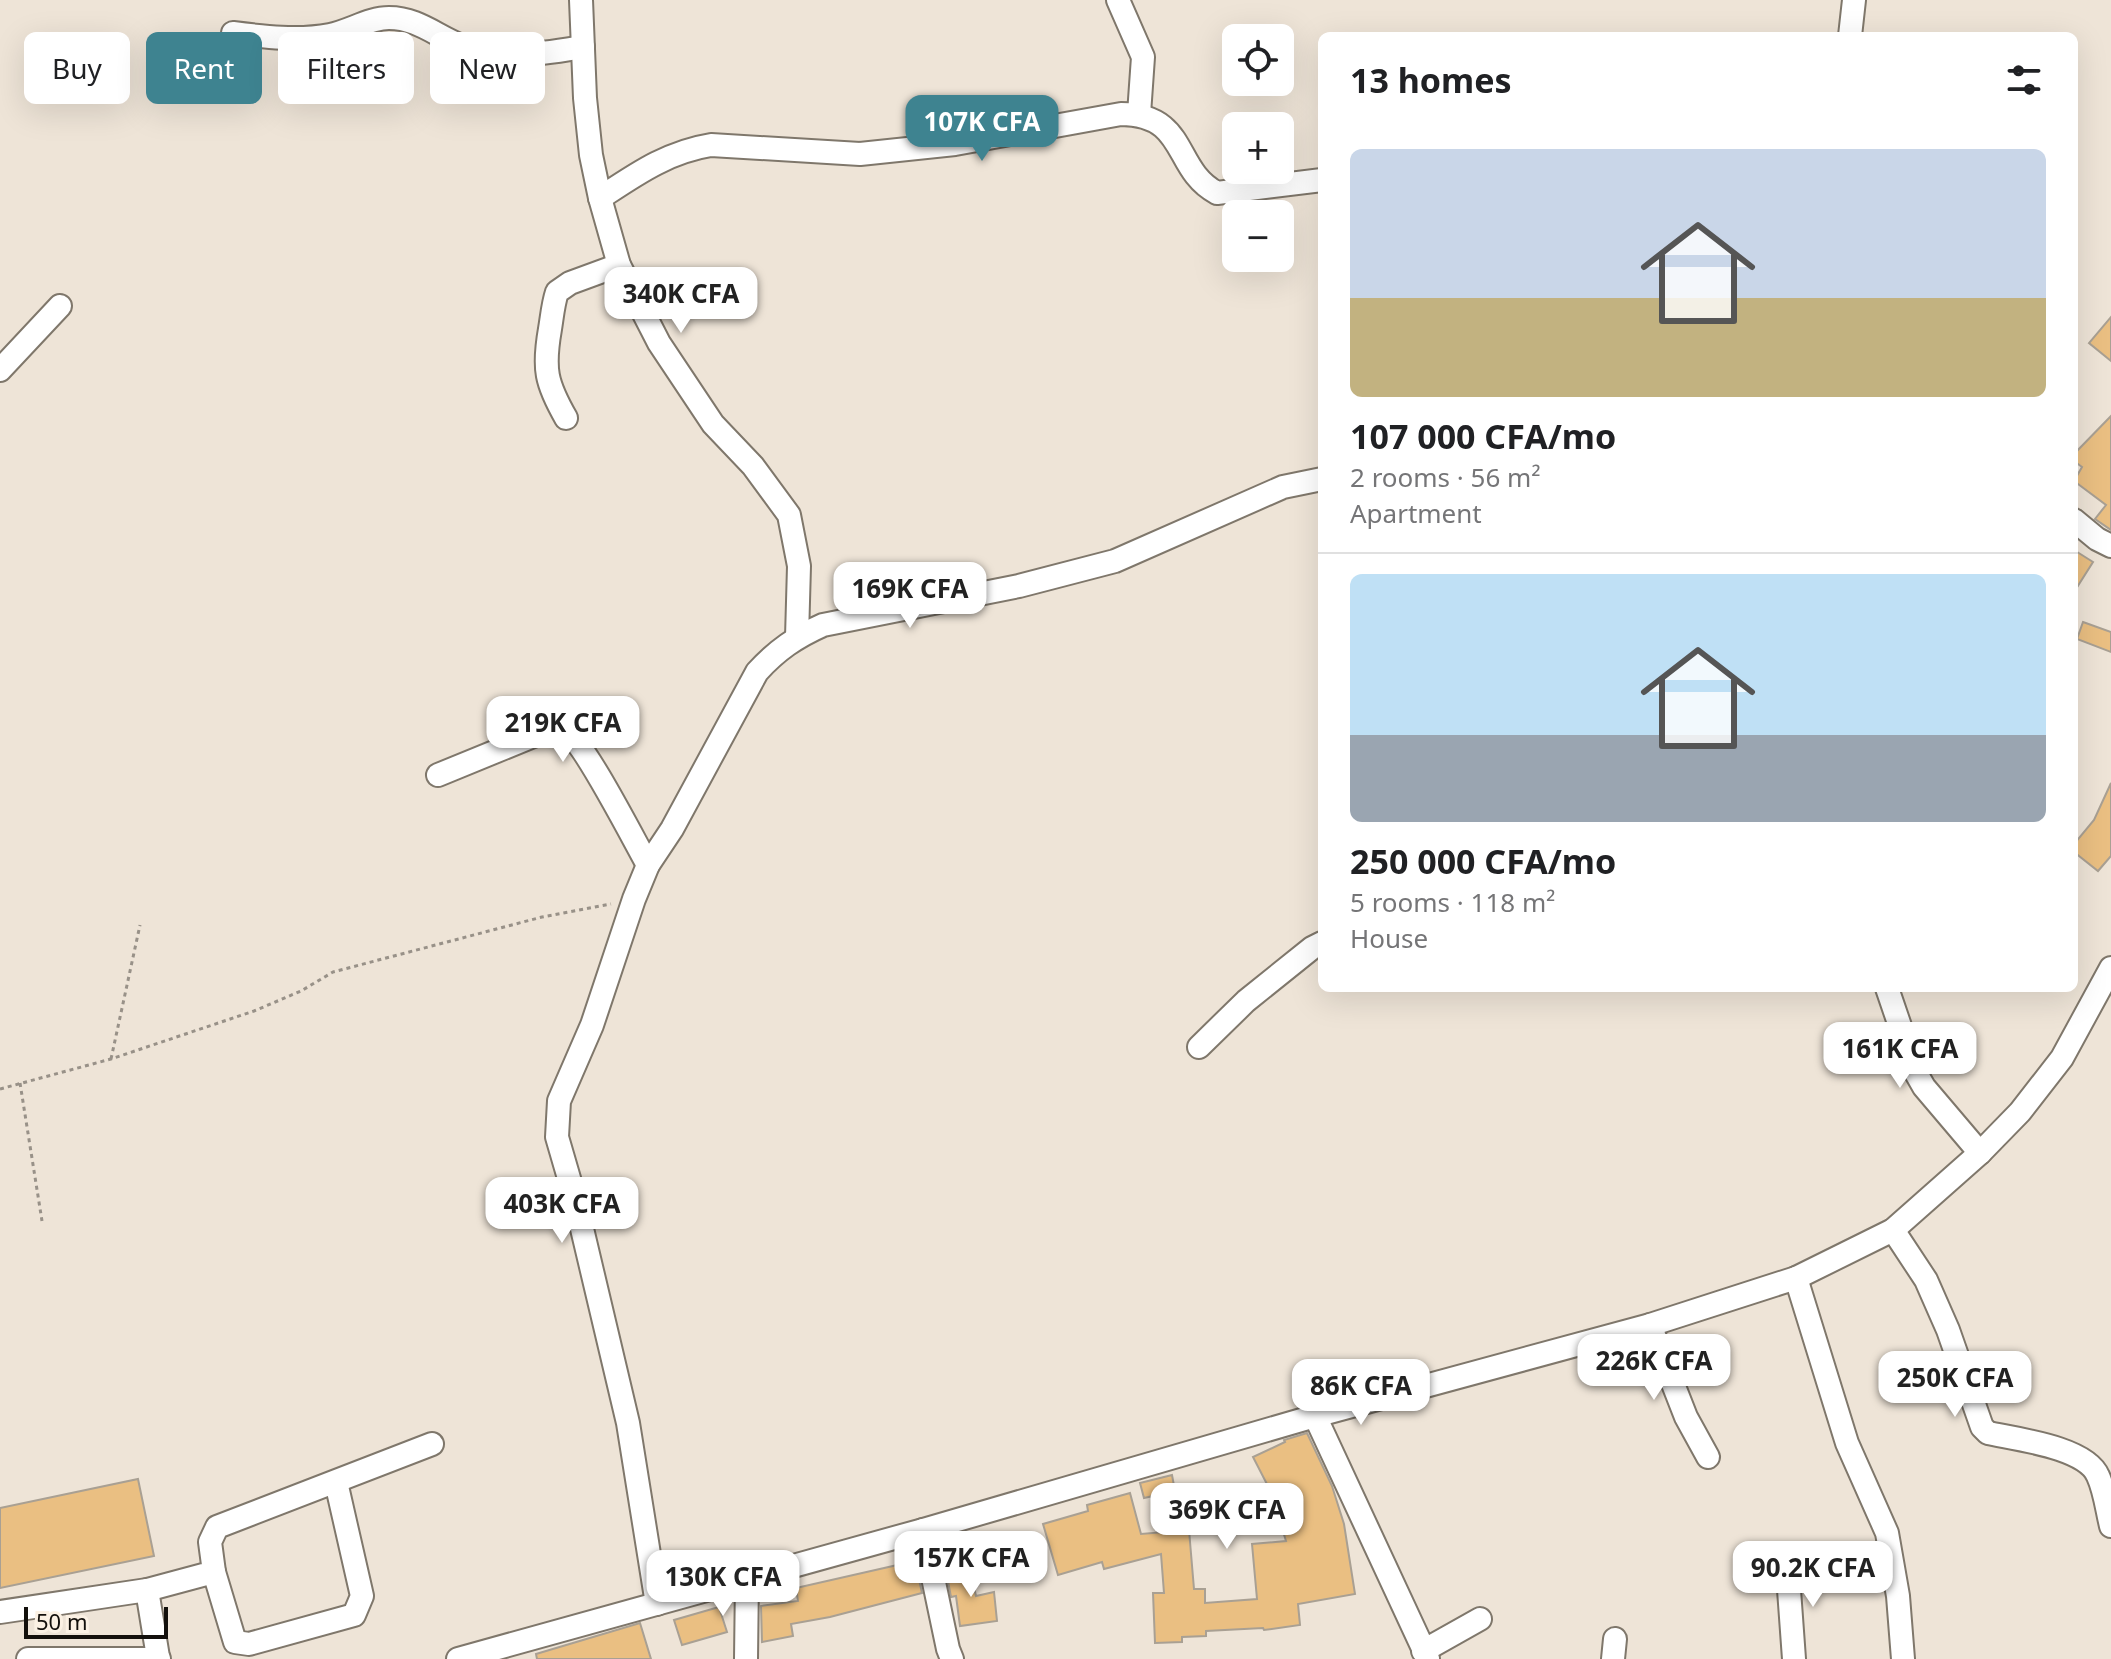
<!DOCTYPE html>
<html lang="en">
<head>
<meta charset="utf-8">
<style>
  :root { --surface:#fff; --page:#f6f6f6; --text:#202124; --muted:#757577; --line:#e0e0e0; --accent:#3e8390 }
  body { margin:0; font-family:"Noto Sans",sans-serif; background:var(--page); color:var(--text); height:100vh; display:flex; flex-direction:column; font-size:30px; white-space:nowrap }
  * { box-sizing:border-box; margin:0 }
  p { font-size:26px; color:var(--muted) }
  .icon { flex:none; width:44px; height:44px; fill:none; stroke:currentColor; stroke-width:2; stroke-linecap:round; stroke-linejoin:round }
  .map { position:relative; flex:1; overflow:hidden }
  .panel { position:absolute; left:1318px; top:32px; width:760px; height:960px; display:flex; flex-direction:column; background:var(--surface); border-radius:12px; box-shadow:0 8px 32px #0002 }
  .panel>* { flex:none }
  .banner { position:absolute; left:24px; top:32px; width:760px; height:72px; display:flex; gap:16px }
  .fabs { position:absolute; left:1222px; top:24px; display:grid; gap:16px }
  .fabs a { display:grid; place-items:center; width:72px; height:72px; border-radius:12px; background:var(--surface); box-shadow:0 8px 32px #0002; font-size:40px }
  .scale { position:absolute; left:24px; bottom:20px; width:144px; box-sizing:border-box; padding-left:8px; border:4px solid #13100c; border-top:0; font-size:22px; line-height:28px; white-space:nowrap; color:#13100c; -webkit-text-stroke:6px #fbf1e4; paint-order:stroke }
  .price { position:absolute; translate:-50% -68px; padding:0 18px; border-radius:16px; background:#fff; color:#222; font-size:26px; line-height:52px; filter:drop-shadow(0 2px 4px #0008) }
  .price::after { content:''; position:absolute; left:50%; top:48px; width:24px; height:18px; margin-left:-12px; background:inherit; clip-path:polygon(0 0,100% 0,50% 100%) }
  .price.selected { background:var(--accent); color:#fff }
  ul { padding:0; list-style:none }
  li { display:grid; align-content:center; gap:16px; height:424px; padding:0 32px }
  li+li { border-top:2px solid var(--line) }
  li span { display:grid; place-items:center; height:248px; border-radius:12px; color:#555 }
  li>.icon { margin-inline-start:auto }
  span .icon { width:144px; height:144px; fill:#fffc; stroke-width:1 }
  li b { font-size:34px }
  h2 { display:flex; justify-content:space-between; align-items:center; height:96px; padding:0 32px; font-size:34px }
  .chip { padding:0 28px; border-radius:12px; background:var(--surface); box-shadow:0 8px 32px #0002; font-size:28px; line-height:72px }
  .chip.selected { background:var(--accent); color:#fff }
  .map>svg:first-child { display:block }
  .building { fill:#eabf82; stroke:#a9a093; stroke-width:2 }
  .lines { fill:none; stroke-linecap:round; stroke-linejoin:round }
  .minor-casing { stroke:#7f776b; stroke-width:26 }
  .path { stroke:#989188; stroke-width:3; stroke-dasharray:4 4; stroke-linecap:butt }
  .minor { stroke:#fff; stroke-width:22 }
</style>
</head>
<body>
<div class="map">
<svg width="2111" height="1659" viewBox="0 0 2111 1659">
  <rect width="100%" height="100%" fill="#eee4d7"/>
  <g class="building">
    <polygon points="2111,317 2111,361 2089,343"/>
    <polygon points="2111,416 2111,530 2095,519 2106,505 2074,481 2082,467 2074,461 2074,454"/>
    <polygon points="2074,550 2093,562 2074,592"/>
    <polygon points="2083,622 2111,632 2111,652 2077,639"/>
    <polygon points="2111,783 2111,856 2098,871 2074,852 2074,844 2094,820"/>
    <polygon points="1307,1433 1332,1486 1344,1524 1355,1594 1298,1604 1300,1625 1264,1630 1263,1628 1206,1631 1206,1636 1182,1637 1182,1642 1155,1643 1153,1593 1164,1593 1161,1554 1104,1569 1102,1562 1058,1575 1043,1524 1088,1511 1087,1505 1130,1493 1141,1534 1189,1530 1194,1589 1205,1589 1205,1603 1257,1599 1252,1544 1286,1541 1271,1492 1253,1457 1285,1442 1284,1440"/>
    <polygon points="1172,1475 1175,1491 1144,1498 1140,1483"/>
    <polygon points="138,1479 154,1556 0,1588 0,1508"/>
    <polygon points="1201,1492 1206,1524 1182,1528 1178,1495"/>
    <polygon points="915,1561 922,1593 830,1617 791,1624 793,1636 762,1642 761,1606 798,1601 796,1588"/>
    <polygon points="969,1566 976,1596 994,1592 997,1621 960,1626 956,1596 951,1597 946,1571"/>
    <polygon points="719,1607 727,1632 682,1645 674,1620"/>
    <polygon points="640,1623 651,1659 537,1659 536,1654"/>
  </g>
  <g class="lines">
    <defs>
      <g id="minor">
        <polyline points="581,0 585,98 591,155 600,198 619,265 659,343 713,424 753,466 789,515 799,566 797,637"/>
        <polyline points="1118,0 1143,57 1139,114"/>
        <path d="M 233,33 C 265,37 298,41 330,35 C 350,31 369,18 389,18 C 418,18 436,36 462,46 C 503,61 540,54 583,47"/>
        <polyline points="1850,36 1854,0"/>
        <path d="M 600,198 C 635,175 667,152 711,145 L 860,154 L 955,144 L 1121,114 C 1189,115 1172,169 1217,193 L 1322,180"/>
        <polyline points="0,370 60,306"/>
        <path d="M 566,418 C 546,383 543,369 550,329 C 552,317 553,304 557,292 L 570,283 L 619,265"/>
        <polyline points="2074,520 2097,539 2111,546"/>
        <path d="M 438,775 L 543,732 C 552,730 559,728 567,733 C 584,742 635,842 648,865"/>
        <polyline points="1887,988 1916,1073 1924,1087 1980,1153"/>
        <polyline points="1199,1047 1246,1001 1312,948 1322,943"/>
        <path d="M 1893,1230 L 1926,1280 L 1948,1330 L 1982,1427 L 1988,1433 C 2015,1439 2086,1447 2098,1476 C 2105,1491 2107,1510 2111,1526"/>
        <polyline points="1796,1278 1847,1443 1887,1533 1898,1596 1903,1659"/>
        <polyline points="1650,1325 1686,1417 1708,1457"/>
        <polyline points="1315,1416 1428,1659"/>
        <polyline points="923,1530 948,1649 952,1659"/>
        <polyline points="1787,1562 1794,1659"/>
        <polyline points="214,1572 235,1642 249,1644 354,1615 362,1596 336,1482"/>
        <path d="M 657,1604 L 628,1423 L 575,1199 L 557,1137 L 559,1101 L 592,1025 L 634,899 L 648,865 L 672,829 L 757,672 C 777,650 796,637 823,625 L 1019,586 L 1115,561 L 1283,487 L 1322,479"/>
        <polyline points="0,1612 147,1590"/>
        <polyline points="1423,1651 1480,1619"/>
        <polyline points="158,1657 147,1590 214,1572 210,1542 217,1527 432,1444"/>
        <polyline points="28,1659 159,1659"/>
        <polyline points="458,1659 923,1530 1315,1416 1650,1325 1796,1278 1893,1230 1980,1153 2020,1112 2062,1058 2111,968"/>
        <polyline points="746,1659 747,1578"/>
        <polyline points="1613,1659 1615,1639"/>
      </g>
    </defs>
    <use href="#minor" class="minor-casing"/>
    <g class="path">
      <polyline points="111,1059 140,925"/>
      <polyline points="20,1083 42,1221"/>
      <polyline points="0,1089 111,1059 254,1011 301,991 333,972 542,917 611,904"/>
    </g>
    <use href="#minor" class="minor"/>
  </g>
</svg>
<div class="fabs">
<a><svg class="icon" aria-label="locate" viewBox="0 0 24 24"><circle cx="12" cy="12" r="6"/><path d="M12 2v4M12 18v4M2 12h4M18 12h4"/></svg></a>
<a>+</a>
<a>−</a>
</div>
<div class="scale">50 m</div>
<b class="price selected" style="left:982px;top:163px">107K CFA</b>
<b class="price" style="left:681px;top:335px">340K CFA</b>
<b class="price" style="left:910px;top:630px">169K CFA</b>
<b class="price" style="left:563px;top:764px">219K CFA</b>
<b class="price" style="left:1900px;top:1090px">161K CFA</b>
<b class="price" style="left:562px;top:1245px">403K CFA</b>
<b class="price" style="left:1654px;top:1402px">226K CFA</b>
<b class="price" style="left:1955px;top:1419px">250K CFA</b>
<b class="price" style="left:1361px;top:1427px">86K CFA</b>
<b class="price" style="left:1227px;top:1551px">369K CFA</b>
<b class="price" style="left:971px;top:1599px">157K CFA</b>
<b class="price" style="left:1813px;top:1609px">90.2K CFA</b>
<b class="price" style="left:723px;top:1618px">130K CFA</b>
<div class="banner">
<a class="chip">Buy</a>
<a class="chip selected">Rent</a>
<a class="chip">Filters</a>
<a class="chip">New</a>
</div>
<section class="panel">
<h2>13 homes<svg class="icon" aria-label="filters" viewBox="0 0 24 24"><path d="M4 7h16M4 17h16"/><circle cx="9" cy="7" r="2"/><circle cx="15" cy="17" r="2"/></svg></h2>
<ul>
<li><span style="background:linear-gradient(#c9d6e8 60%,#c2b280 0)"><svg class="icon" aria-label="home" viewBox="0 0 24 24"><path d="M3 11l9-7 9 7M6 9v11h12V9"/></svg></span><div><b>107 000 CFA/mo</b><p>2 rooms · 56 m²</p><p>Apartment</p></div></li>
<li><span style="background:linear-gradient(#bfe0f5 65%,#9aa5b1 0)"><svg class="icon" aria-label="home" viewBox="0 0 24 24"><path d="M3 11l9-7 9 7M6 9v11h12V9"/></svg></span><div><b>250 000 CFA/mo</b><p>5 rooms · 118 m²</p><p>House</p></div></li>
</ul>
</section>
</div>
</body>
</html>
